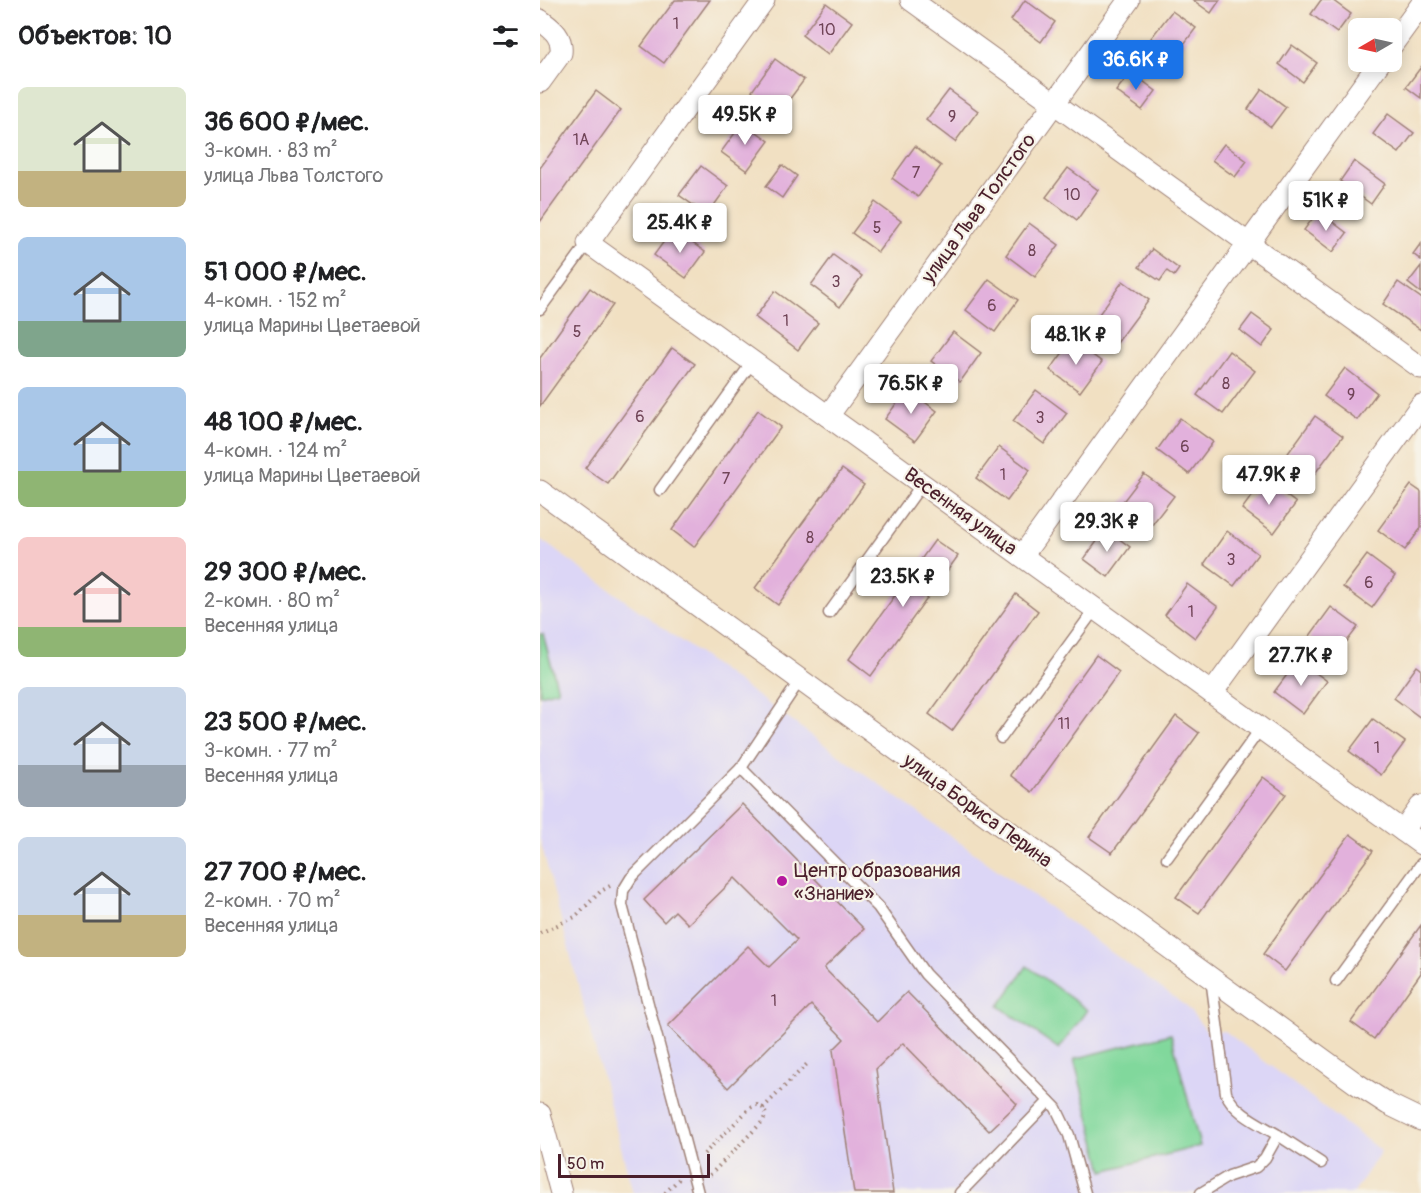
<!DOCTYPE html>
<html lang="ru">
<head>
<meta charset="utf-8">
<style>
  :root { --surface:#fff; --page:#f2f2f2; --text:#202124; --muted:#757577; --accent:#1a73e8 }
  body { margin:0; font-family:Pangolin,sans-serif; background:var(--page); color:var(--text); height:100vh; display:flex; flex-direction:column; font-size:22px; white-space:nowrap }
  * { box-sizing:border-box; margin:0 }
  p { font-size:20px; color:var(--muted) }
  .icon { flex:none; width:33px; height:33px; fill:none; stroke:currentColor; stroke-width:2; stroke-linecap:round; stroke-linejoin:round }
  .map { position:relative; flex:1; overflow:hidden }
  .sheet { display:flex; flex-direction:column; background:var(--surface); width:540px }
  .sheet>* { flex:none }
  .needle { width:39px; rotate:261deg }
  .tools { position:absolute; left:808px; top:18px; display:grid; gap:12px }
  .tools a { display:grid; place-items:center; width:54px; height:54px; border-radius:9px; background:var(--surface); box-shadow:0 3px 15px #0003; font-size:30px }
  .scale { position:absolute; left:18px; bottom:15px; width:152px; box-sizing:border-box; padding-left:6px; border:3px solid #4a1f2b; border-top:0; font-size:16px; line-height:21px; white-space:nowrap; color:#4a1f2b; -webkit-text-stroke:4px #f7f3e8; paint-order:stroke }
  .price { position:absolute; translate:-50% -51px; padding:0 14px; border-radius:6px; background:#fff; color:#222; font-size:20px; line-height:39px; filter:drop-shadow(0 2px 3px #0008) }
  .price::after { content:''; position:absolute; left:50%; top:36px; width:18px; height:14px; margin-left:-9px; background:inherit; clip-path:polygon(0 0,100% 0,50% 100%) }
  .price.active { background:var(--accent); color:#fff }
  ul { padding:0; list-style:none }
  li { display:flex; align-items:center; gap:18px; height:150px; padding:0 18px }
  li span { display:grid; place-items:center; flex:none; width:168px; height:120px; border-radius:9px; color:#555 }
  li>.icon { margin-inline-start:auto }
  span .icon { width:72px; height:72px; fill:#fffc; stroke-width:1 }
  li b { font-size:26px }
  h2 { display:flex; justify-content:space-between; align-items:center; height:72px; padding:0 18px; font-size:26px }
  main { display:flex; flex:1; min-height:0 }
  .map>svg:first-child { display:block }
  .built { fill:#dcd6f6 }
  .green { fill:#81d89c; stroke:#667c64; stroke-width:1.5 }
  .building { fill:#e2b1dc }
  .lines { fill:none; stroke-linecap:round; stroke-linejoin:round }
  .service-casing { stroke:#9e8076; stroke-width:13 }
  .minor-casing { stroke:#9e8076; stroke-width:23 }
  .path { stroke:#9e8076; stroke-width:4; stroke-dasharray:1.5 4.5; stroke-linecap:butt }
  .service { stroke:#fff; stroke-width:10 }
  .minor { stroke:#fff; stroke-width:21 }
  .poi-dot { fill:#b5179e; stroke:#f7f3e8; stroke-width:2 }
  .labels { text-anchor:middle; stroke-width:4.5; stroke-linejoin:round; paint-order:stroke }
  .number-label { font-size:16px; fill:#704457 }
  .street-label { font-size:20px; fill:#4a1f2b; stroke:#f7f3e8 }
  .poi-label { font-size:20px; fill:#4a1f2b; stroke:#f7f3e8; text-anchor:start }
</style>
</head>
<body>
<main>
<section class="sheet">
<h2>Объектов: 10<svg class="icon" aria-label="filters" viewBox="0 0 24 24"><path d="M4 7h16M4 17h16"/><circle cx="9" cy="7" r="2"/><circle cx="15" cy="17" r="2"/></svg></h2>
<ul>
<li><span style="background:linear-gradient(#dfe7d0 70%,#c2b280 0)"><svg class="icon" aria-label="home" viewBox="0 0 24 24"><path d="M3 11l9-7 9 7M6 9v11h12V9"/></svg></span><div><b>36 600 ₽/мес.</b><p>3-комн. · 83 m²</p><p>улица Льва Толстого</p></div></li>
<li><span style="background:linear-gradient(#a9c7e8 70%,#7fa58c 0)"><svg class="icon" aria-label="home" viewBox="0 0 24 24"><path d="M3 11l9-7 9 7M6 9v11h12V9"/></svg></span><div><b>51 000 ₽/мес.</b><p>4-комн. · 152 m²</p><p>улица Марины Цветаевой</p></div></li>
<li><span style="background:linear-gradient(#a9c7e8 70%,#8fb573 0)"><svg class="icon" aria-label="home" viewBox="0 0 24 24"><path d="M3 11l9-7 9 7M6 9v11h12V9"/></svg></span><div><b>48 100 ₽/мес.</b><p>4-комн. · 124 m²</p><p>улица Марины Цветаевой</p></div></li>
<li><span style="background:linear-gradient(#f6c9c9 75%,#8fb573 0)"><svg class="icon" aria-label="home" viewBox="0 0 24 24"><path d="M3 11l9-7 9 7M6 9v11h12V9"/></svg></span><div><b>29 300 ₽/мес.</b><p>2-комн. · 80 m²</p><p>Весенняя улица</p></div></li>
<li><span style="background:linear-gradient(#c9d6e8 65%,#9aa5b1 0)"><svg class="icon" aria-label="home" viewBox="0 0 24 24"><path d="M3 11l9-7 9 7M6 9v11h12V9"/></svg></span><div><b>23 500 ₽/мес.</b><p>3-комн. · 77 m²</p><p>Весенняя улица</p></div></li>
<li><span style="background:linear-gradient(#c9d6e8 65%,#c2b280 0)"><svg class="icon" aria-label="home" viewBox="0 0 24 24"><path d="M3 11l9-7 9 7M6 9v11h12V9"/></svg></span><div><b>27 700 ₽/мес.</b><p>2-комн. · 70 m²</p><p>Весенняя улица</p></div></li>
</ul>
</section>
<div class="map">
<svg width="881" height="1193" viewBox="0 0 881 1193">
  <rect width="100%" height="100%" fill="#f7f3e8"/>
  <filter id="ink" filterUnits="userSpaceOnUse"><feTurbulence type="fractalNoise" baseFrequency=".0167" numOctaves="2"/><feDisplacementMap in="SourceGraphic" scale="12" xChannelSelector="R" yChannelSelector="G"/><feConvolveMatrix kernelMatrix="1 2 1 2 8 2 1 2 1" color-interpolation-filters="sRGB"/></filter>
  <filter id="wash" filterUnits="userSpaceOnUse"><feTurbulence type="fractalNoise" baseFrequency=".008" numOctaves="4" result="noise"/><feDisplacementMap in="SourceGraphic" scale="24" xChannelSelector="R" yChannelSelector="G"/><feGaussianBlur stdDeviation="1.35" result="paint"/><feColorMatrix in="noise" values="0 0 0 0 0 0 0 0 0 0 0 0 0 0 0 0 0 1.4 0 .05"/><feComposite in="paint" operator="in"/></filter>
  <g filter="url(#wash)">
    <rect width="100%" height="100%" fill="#f1e0c2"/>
    <polygon class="built" points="0,539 647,1007 668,1033 685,1031 841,1151 814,1193 93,1193 0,839"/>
    <g class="green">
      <polygon points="0,634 3,634 18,690 0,695"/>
      <polygon points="487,966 547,1010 519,1049 459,1006"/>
      <polygon points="631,1034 660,1146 563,1171 534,1059"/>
    </g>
    <g id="blocks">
      <g class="building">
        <polygon points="135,0 170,0 124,63 101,46"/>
        <polygon points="485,0 515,22 501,42 471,20"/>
        <polygon points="653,0 680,0 671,13"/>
        <polygon points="781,0 792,0 811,14 797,33 771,14"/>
        <polygon points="286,3 312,22 288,55 262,35"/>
        <polygon points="632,11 656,28 635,56 611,38"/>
        <polygon points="752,45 777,63 763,82 739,64"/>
        <polygon points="235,59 264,80 240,112 212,91"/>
        <polygon points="881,67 881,98 866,87"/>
        <polygon points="591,72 616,91 602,110 576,91"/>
        <polygon points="722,89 746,107 731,127 708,109"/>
        <polygon points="409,90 438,111 415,142 386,120"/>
        <polygon points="56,91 81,110 0,222 0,168"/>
        <polygon points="848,114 874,133 859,153 833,134"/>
        <polygon points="203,122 229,141 207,171 181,152"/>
        <polygon points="684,144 707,161 695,177 672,160"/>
        <polygon points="375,146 401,166 378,197 352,178"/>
        <polygon points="814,161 845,184 831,204 800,181"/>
        <polygon points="242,165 257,176 242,198 226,186"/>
        <polygon points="161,166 188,186 167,215 139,195"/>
        <polygon points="528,168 558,190 537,220 506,197"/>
        <polygon points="335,202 361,221 338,252 312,233"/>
        <polygon points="778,211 807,233 793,252 764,230"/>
        <polygon points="489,223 519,245 495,277 466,255"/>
        <polygon points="133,229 165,252 146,278 114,255"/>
        <polygon points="881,243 881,260 873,254"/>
        <polygon points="612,249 639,269 634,276 627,271 620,281 599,267"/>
        <polygon points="293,255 322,276 300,307 271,285"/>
        <polygon points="881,266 881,293 868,283"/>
        <polygon points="449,279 478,300 455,332 426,310"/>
        <polygon points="583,281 609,300 577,343 551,325"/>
        <polygon points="858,282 881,298 881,330 843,304"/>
        <polygon points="50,288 73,305 0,406 0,358"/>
        <polygon points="235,291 278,323 258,350 215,317"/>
        <polygon points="712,314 734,330 722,347 700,330"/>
        <polygon points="413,332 441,353 420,382 391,361"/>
        <polygon points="532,340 562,362 540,392 510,370"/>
        <polygon points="132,348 155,364 68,484 45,468"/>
        <polygon points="689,351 715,371 683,414 657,395"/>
        <polygon points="805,368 837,393 817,420 784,396"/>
        <polygon points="367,389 397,411 375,441 345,419"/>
        <polygon points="496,390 527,413 504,444 473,421"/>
        <polygon points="218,410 241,427 154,547 132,530"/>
        <polygon points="775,416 803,436 770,480 743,460"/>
        <polygon points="640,418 673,442 649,474 617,450"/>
        <polygon points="459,447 490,470 467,501 436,478"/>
        <polygon points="302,469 324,485 238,605 215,588"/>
        <polygon points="604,474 634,496 611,526 581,504"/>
        <polygon points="724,479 756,503 734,533 702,509"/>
        <polygon points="871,485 881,492 881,528 865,550 838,530"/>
        <polygon points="566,529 590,547 568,577 544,559"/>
        <polygon points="687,531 718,554 694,586 664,564"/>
        <polygon points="395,540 418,556 331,676 309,659"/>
        <polygon points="827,555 855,576 832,608 803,587"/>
        <polygon points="647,584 678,607 655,638 625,615"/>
        <polygon points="476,594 498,611 412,731 389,714"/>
        <polygon points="791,607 818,627 795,657 769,637"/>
        <polygon points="556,655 579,672 492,792 470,775"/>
        <polygon points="758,660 787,681 763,714 734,692"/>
        <polygon points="877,666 881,669 881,718 854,698"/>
        <polygon points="636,716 659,733 572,853 549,837"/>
        <polygon points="833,719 865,742 841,775 809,751"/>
        <polygon points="723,777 746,794 659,913 636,897"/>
        <polygon points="202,804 324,929 284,968 337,1022 367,992 477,1104 449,1131 363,1043 336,1069 353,1193 314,1193 293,1050 304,1039 271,1005 188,1088 128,1026 208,946 229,967 257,940 195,878 148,924 135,911 124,922 104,900"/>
        <polygon points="810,834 833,851 745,971 723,954"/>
        <polygon points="881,925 881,973 834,1039 811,1022"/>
      </g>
    </g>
  </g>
  <g filter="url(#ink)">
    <use href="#blocks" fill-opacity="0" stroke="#9e8076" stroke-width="1.5"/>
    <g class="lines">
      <defs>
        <g id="service">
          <polyline points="0,309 48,243"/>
          <polyline points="120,490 213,361"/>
          <polyline points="289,613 382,484"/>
          <polyline points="461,738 555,609"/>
          <polyline points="201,768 338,907 385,974 516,1108 529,1135 545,1193"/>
          <polyline points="627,858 721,728"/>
          <polyline points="796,981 881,864"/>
          <polyline points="738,1135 781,1163"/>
          <polyline points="158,1193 82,905 83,891 91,878 201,768 260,680"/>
          <polyline points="420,1193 509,1101"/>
          <path d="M 661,1193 L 689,1176 L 716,1167 L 725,1158 L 738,1135 C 720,1124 695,1114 686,1093 L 671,978"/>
        </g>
        <g id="minor">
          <polyline points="224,0 48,243 881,844"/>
          <polyline points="371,0 881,368"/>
          <path d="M 0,20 C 12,29 23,36 21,53 L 0,82"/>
          <polyline points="852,45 881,5"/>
          <polyline points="288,416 589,0"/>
          <polyline points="0,491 817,1084 848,1104 881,1120"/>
          <polyline points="482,556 840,62"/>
          <polyline points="672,693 881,405"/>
          <polyline points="863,831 881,806"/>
          <polyline points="0,1114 21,1193"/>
        </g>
      </defs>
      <use href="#service" class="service-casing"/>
      <use href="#minor" class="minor-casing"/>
      <g class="path">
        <polyline points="0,933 35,917 61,891 70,886"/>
        <polyline points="223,1108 268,1063"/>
        <polyline points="164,1154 210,1108 217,1105 223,1108 226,1114 223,1121 168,1177"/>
        <polyline points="125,1193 139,1179"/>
      </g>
      <use href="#service" class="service"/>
      <use href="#minor" class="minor"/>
    </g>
  </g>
  <circle class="poi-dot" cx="242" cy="881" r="6"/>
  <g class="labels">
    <g class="number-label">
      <text x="136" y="29">1</text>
      <text x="287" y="35">10</text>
      <text x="412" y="122">9</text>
      <text x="41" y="145">1А</text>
      <text x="376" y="178">7</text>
      <text x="532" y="200">10</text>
      <text x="337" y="233">5</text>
      <text x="492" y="256">8</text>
      <text x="296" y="287">3</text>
      <text x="452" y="311">6</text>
      <text x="246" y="326">1</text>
      <text x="37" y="337">5</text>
      <text x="686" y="389">8</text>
      <text x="811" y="400">9</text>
      <text x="100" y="422">6</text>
      <text x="500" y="423">3</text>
      <text x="645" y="452">6</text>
      <text x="463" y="480">1</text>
      <text x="186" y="484">7</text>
      <text x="270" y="543">8</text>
      <text x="691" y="565">3</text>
      <text x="829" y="588">6</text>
      <text x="651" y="617">1</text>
      <text x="524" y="729">11</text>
      <text x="837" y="753">1</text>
      <text x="234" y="1006">1</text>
    </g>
    <g class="street-label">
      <text transform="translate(438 208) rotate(-54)" y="7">улица Льва Толстого</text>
      <text transform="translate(421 511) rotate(36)" y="7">Весенняя улица</text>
      <text transform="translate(438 810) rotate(36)" y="7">улица Бориса Перина</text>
    </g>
    <g class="poi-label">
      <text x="254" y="877">Центр образования<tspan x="254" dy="23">«Знание»</tspan></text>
    </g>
  </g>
</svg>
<div class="tools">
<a><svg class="needle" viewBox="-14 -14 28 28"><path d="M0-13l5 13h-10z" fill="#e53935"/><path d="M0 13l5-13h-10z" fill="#757577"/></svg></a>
</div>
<div class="scale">50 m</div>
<b class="price active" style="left:596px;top:91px">36.6K ₽</b>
<b class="price" style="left:205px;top:146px">49.5K ₽</b>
<b class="price" style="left:786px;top:232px">51K ₽</b>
<b class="price" style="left:140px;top:254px">25.4K ₽</b>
<b class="price" style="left:536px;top:366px">48.1K ₽</b>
<b class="price" style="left:371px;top:415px">76.5K ₽</b>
<b class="price" style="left:729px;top:506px">47.9K ₽</b>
<b class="price" style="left:567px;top:553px">29.3K ₽</b>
<b class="price" style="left:363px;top:608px">23.5K ₽</b>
<b class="price" style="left:761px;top:687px">27.7K ₽</b>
</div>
</main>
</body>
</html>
